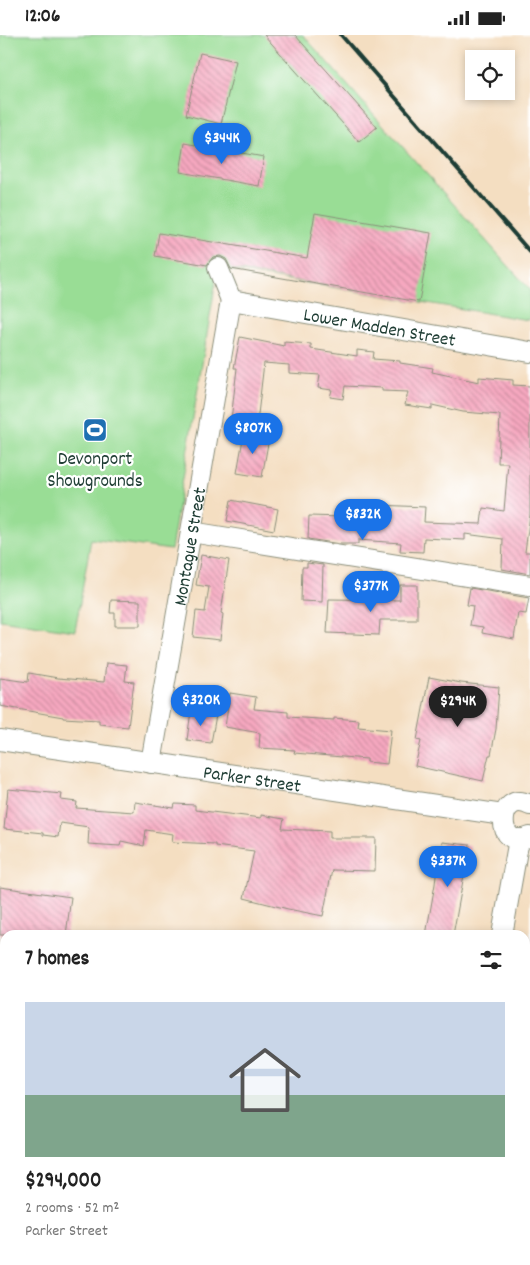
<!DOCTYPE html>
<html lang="en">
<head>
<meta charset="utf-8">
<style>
  :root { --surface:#fff; --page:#f2f2f2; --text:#222; --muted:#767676; --accent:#1a73e8 }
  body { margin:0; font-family:Dekko,sans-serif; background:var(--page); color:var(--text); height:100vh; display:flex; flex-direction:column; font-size:19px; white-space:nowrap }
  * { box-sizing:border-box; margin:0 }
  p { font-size:16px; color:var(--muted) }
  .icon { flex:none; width:28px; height:28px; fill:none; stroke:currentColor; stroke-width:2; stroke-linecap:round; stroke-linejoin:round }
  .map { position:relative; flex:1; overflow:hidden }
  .side { position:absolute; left:0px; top:895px; width:530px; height:335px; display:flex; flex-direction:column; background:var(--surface); border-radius:15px 15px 0 0; box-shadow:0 2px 8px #0003 }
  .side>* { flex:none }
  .buttons { position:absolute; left:465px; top:15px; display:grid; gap:10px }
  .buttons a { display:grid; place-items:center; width:50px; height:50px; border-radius:0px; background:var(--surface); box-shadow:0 2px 8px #0003; font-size:25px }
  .price { position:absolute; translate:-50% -42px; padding:0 11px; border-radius:18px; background:var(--accent); color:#fff; font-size:16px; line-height:32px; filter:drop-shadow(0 1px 2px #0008) }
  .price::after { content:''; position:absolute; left:50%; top:30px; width:15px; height:11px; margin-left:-8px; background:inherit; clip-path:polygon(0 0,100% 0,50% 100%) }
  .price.current { background:#222; color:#fff }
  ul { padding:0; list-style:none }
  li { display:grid; align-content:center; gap:10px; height:265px; padding:0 25px }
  li span { display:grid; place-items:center; height:155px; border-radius:0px; color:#555 }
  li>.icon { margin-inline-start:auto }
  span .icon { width:90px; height:90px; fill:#fffc; stroke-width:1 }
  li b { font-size:21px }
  h2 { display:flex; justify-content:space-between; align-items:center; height:60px; padding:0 25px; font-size:21px }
  .status { display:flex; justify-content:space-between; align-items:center; height:35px; padding:0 25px; background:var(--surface); direction:ltr }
  .status svg { height:14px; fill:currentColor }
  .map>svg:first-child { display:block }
  .built { fill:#eed0e7 }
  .green { fill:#99dd95; stroke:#5c8d64 }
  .building { fill:url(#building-back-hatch) }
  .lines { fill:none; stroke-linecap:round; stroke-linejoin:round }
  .minor-casing { stroke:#8a8e7a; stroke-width:22 }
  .major-casing { stroke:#8a8e7a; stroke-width:28 }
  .minor { stroke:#fff; stroke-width:20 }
  .major { stroke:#f5bf86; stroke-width:25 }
  .rail { stroke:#1f3d34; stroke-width:4 }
  .labels { text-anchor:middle; stroke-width:4.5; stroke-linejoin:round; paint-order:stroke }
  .street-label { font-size:19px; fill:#1f3d34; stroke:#fff }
  .poi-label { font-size:19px; fill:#1f3d34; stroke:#fff }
</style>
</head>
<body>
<div class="status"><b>12:06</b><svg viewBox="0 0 49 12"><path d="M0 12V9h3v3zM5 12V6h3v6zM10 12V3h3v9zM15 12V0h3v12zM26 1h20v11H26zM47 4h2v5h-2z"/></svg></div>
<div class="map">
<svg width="530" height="1230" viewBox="0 0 530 1230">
  <defs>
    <pattern id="building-back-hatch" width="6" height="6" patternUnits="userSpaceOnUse" patternTransform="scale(1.25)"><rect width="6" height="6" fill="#f7a8c0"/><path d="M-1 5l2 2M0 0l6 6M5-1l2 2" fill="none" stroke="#c78a9d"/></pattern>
  </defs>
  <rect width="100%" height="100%" fill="#fff"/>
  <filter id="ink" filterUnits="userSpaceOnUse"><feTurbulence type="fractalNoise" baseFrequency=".02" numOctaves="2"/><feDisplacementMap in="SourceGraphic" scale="10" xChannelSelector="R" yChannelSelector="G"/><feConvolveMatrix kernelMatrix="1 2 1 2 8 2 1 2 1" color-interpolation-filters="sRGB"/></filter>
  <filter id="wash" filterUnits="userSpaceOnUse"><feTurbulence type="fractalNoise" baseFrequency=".0096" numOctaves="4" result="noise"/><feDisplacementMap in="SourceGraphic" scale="20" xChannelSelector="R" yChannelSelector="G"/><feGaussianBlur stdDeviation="1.12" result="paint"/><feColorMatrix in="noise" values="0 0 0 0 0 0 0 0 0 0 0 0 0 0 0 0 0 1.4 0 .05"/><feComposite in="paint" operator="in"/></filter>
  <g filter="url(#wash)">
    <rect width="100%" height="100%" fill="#f4dec1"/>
    <polygon class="built" points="0,1196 5,1197 5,1225 51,1225 51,1230 0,1230"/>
    <polygon class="green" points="0,0 303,0 530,255 530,284 528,285 218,233 171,515 91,504 75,596 0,585"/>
    <g id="blocks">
      <g class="building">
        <polygon points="264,0 295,0 377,92 359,107"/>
        <polygon points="200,18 236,26 221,89 186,80"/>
        <polygon points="185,108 264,122 259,151 180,137"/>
        <polygon points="315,178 431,198 419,267 231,234 226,224 220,221 213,222 207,230 155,221 159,198 307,223"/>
        <polygon points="240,302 284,311 284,307 311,309 311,314 357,321 357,315 374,317 373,324 400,326 400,328 433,333 432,337 479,347 479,342 513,345 513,350 530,351 530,479 525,517 530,517 530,539 502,534 503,504 465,499 465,505 424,503 423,517 400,516 401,508 358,505 358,509 340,509 308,504 309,481 378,483 378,470 425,472 424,487 481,489 483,473 504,476 508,428 498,428 500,380 463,377 432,370 432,374 405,370 408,357 382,356 382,353 345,351 343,364 330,362 332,355 318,353 320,340 289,338 289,330 264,328 257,388 231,385 237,333 234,333"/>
        <polygon points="244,398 269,403 262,442 237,438"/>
        <polygon points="231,465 278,474 274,495 227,486"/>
        <polygon points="201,520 229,525 221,578 223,579 220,605 193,602 196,576 205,577 209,552 196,550"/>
        <polygon points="307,528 323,530 322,567 301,566 302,532 307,532"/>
        <polygon points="400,550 417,550 417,585 380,585 379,600 327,598 329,564 400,565"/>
        <polygon points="470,553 529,563 526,579 518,578 514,604 482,598 483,592 470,590 473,571 467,570"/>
        <polygon points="111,565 140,566 140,591 115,591 115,578 110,578"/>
        <polygon points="106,628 127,630 125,646 134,647 128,692 99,689 99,685 63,683 63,682 0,671 0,643 28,647 29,638 58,643 104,647"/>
        <polygon points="429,642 461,648 499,652 496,694 491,720 489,720 483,746 415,731 421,706 417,705"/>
        <polygon points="230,658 256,662 254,674 288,677 288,682 334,685 334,683 359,685 358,692 391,695 387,729 367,727 367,724 294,718 295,715 259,713 260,698 225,692"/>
        <polygon points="191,676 216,680 211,708 187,705"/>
        <polygon points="8,754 62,759 61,765 77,767 76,773 134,777 135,767 174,773 175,769 195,770 195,775 261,783 261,780 284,784 282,794 330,796 330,803 376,803 375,836 332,835 323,881 288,874 244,863 254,816 215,811 215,809 172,807 173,799 146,795 144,811 121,806 120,811 88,809 89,792 60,788 58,802 43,800 43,798 4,794"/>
        <polygon points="442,807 470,810 468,829 466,829 453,900 426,900 435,849 439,813 441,813"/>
        <polygon points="0,852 71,862 66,900 0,900"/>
      </g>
    </g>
  </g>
  <g filter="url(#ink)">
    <use href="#blocks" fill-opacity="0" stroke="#8a8e7a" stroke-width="1"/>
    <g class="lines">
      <defs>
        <g id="minor">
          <polyline points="218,233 231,265"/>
          <path id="s1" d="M 231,265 L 530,317"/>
          <polyline points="191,497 530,551"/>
          <path id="s2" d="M 0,705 L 503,780"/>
          <path id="s3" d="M 151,728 L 231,265"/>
          <path d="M 530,770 C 496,753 494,818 530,802"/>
          <polyline points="502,900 519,804"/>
          <polyline points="72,1230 73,1225"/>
          <polyline points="295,1230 296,1225"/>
          <polyline points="444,1230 445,1225"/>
        </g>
        <g id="major">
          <polyline points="0,1179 5,1179"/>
          <polyline points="311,1225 344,1230"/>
        </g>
      </defs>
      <use href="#minor" class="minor-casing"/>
      <use href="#major" class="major-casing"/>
      <use href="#minor" class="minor"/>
      <use href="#major" class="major"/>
      <polyline class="rail" points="341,0 530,217"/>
    </g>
  </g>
  <defs>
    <symbol id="stadium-square" viewBox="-11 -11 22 22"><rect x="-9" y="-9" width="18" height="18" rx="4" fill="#1f6fb2" stroke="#fff"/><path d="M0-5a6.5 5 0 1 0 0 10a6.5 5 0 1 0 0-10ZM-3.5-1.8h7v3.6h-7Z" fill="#fff"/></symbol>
  </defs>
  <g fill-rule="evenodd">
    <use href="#stadium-square" x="81" y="381" width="28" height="28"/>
  </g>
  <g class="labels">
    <g class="street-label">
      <text dy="7" stroke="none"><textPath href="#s1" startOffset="151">Lower Madden Street</textPath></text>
      <text dy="7" stroke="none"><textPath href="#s3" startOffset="220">Montague Street</textPath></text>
      <text dy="7" stroke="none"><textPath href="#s2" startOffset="255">Parker Street</textPath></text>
    </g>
    <g class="poi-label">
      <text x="95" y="429">Devonport<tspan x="95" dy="22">Showgrounds</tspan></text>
    </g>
  </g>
</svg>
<div class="buttons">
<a><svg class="icon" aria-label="locate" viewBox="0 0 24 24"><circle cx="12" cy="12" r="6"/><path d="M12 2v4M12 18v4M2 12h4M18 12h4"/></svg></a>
</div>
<b class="price" style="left:222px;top:130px">$344K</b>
<b class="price" style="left:253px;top:420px">$807K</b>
<b class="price" style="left:363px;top:506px">$832K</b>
<b class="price" style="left:371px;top:578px">$377K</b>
<b class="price" style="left:201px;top:692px">$320K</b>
<b class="price current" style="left:458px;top:693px">$294K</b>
<b class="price" style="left:448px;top:853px">$337K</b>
<section class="side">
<h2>7 homes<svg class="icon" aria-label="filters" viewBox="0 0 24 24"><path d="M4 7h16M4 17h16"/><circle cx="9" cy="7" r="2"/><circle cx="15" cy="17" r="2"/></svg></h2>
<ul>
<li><span style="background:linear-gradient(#c9d6e8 60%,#7fa58c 0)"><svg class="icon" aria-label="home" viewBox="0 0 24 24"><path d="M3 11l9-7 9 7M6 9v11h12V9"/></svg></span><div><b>$294,000</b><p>2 rooms · 52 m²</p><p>Parker Street</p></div></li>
</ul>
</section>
</div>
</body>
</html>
